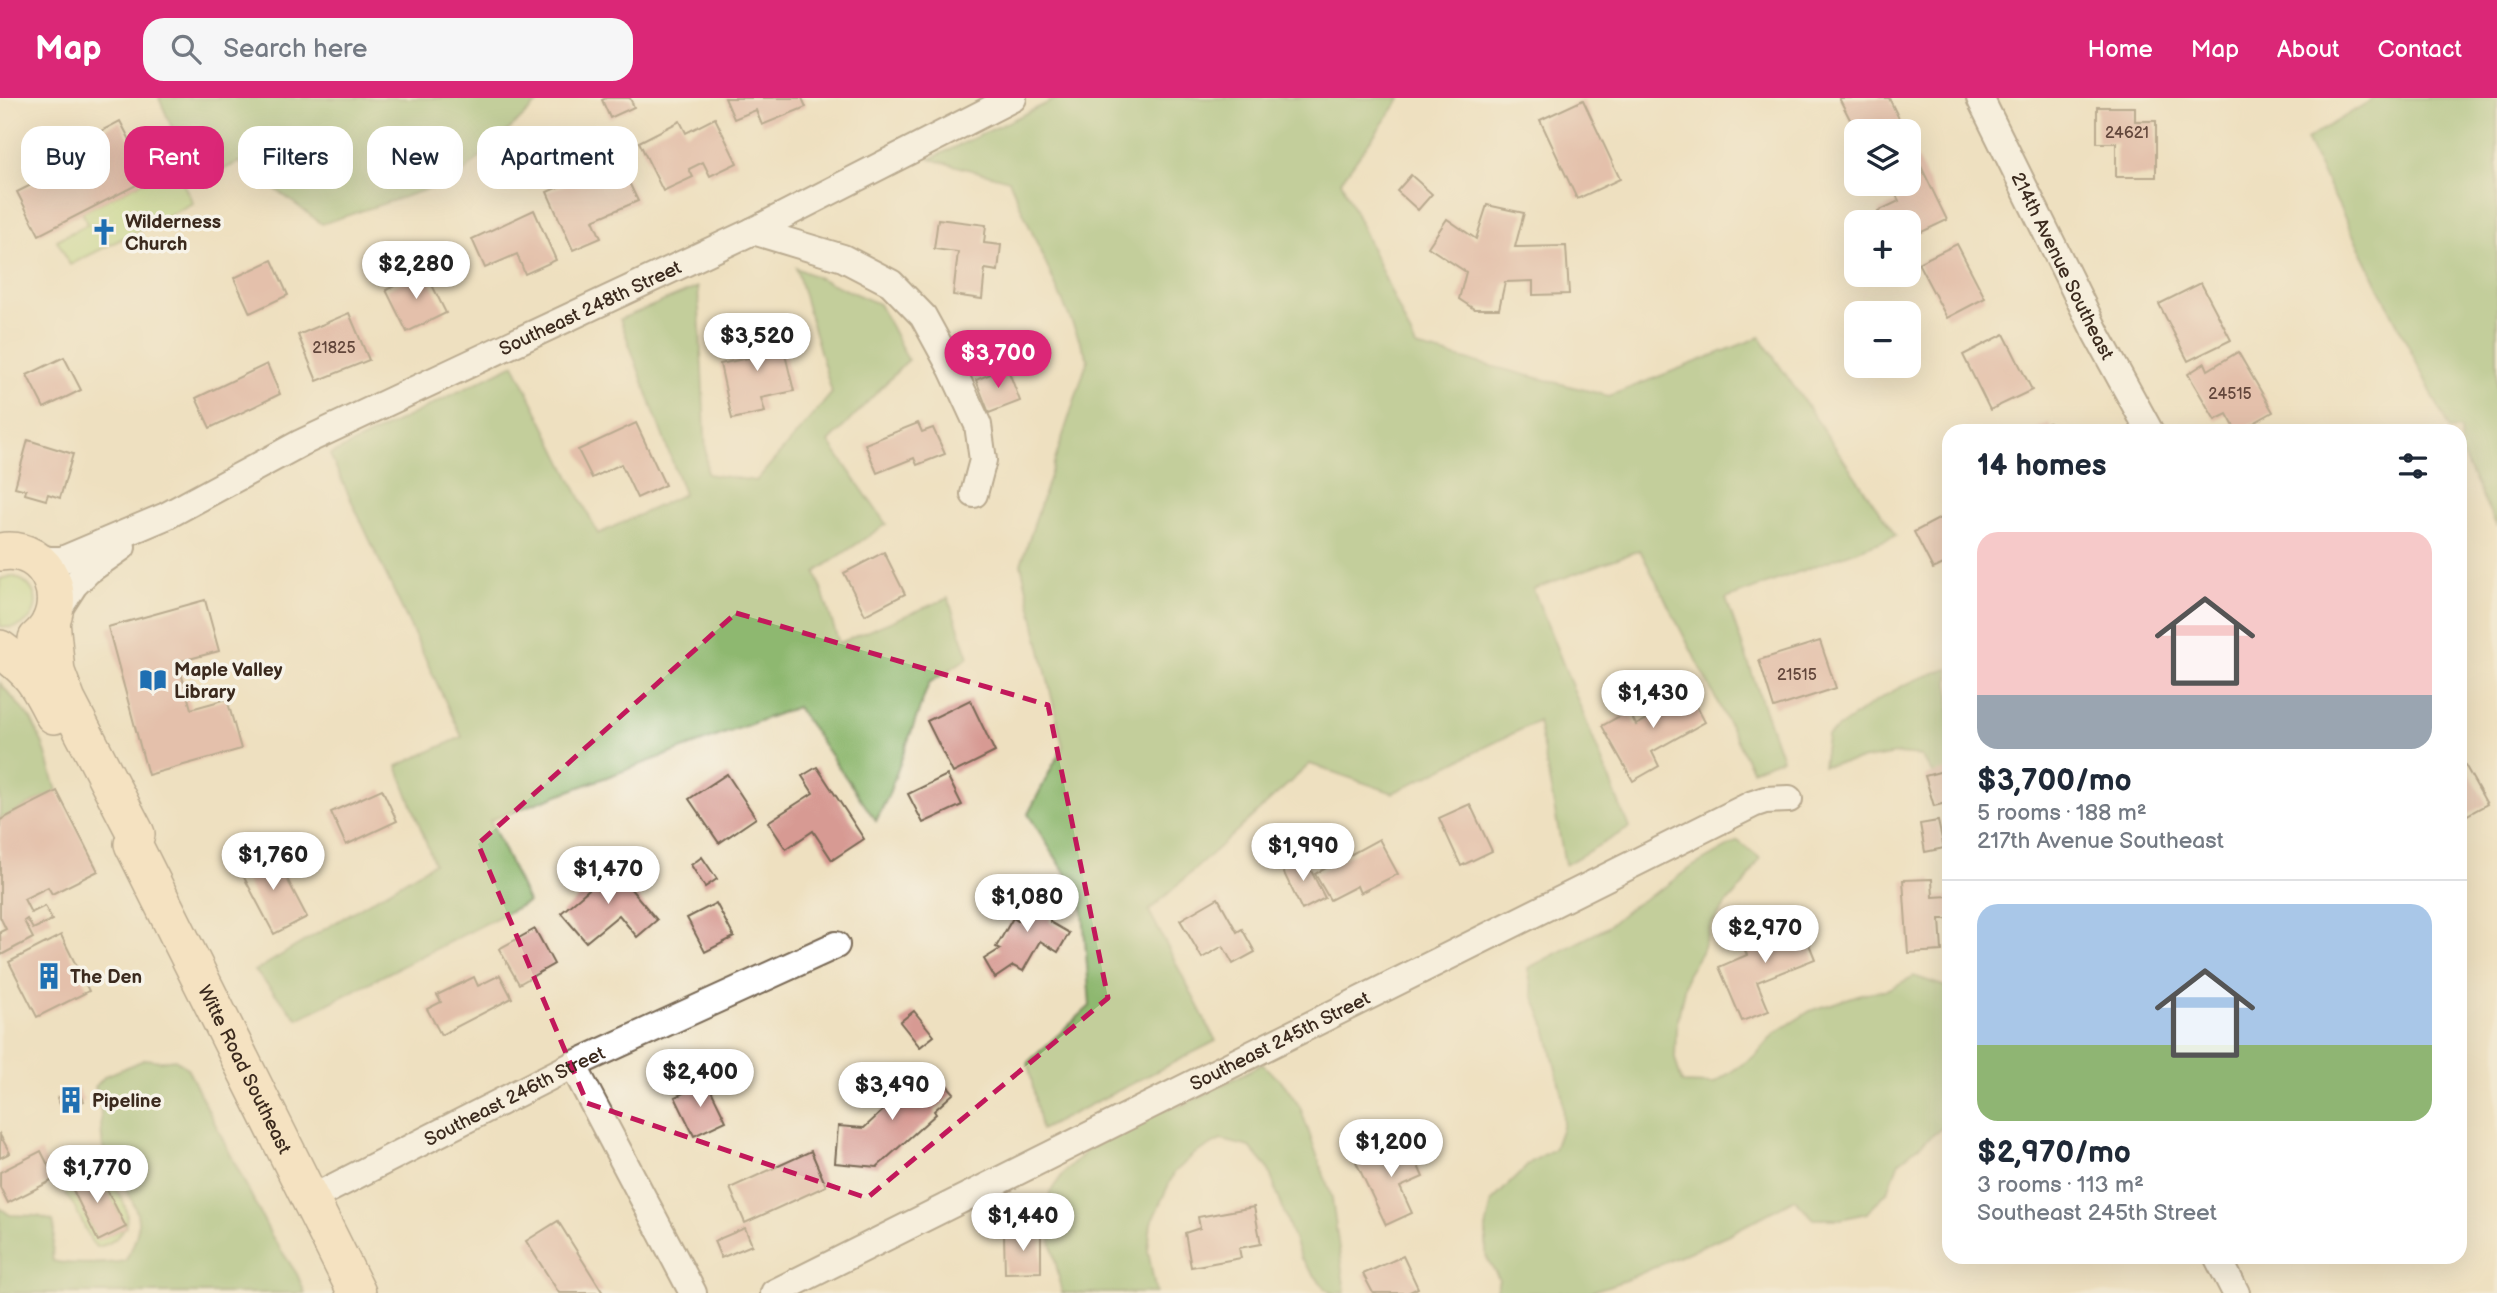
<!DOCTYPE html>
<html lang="en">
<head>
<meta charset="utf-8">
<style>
  :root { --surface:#fff; --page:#f6f6f7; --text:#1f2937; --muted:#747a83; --line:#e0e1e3; --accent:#db2777 }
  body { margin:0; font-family:"Balsamiq Sans",sans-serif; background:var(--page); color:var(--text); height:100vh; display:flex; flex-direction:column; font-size:26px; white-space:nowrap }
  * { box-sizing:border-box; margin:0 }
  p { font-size:23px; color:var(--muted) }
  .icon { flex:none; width:38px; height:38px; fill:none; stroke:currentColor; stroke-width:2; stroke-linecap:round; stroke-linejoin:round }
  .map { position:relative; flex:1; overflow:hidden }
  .drawer { position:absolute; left:1942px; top:326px; width:525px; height:840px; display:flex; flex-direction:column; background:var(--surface); border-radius:21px; box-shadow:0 7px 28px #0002 }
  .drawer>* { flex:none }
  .banner { position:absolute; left:21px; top:28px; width:665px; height:63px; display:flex; gap:14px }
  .tools { position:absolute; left:1844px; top:21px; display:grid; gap:14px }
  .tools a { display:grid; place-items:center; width:77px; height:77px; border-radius:14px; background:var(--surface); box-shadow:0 7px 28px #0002; font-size:35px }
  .price { position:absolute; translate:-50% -60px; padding:0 16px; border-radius:24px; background:#fff; color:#222; font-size:23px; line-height:46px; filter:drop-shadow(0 2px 4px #0008) }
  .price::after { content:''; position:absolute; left:50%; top:42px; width:21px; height:16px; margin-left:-10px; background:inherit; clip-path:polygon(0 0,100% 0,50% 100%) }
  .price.current { background:var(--accent); color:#fff }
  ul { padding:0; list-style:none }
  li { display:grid; align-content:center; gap:14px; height:371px; padding:0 35px }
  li+li { border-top:2px solid var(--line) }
  li span { display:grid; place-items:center; height:217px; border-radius:21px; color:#555 }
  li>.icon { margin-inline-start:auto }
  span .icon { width:126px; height:126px; fill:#fffc; stroke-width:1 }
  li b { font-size:30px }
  h2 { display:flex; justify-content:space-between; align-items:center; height:84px; padding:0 35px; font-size:30px }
  .pill { padding:0 24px; border-radius:21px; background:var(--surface); box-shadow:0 7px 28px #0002; font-size:24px; line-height:63px }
  .pill.current { background:var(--accent); color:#fff }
  header { display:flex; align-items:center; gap:42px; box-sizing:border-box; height:98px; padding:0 35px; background:var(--accent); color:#fff }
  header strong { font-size:33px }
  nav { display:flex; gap:38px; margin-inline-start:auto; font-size:24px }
  .search { width:490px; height:63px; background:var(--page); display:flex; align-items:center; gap:18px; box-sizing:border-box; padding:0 24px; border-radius:21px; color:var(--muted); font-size:26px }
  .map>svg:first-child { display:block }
  .green { fill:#b3d882; stroke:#778150; stroke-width:2 }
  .forest { fill:#8eb870; stroke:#647147; stroke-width:2 }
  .building { fill:#d79a93 }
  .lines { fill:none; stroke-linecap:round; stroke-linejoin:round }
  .street-casing { stroke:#7a6a57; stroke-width:30 }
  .secondary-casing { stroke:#7a6a57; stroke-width:40 }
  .street { stroke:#fff; stroke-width:26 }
  .secondary { stroke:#fce5c4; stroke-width:37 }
  .marked { fill:none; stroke:#c2185b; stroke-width:5; stroke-dasharray:14 9; stroke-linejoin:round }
  .labels { text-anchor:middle; stroke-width:7; stroke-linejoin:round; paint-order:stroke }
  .number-label { font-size:16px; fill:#62463b }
  .poi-label { font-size:19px; font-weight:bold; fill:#3b2a1e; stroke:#f7f3e8; text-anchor:start }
  .street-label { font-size:19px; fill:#3b2a1e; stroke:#f7f3e8 }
</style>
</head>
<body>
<header>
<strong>Map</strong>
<div class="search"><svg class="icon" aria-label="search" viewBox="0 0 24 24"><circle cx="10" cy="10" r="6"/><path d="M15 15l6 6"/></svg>Search here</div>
<nav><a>Home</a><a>Map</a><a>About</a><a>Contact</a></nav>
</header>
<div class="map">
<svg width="2497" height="1195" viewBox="0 0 2497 1195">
  <rect width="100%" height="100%" fill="#f7f3e8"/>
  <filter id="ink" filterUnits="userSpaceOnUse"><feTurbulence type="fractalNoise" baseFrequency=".0143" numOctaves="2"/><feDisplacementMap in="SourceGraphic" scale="14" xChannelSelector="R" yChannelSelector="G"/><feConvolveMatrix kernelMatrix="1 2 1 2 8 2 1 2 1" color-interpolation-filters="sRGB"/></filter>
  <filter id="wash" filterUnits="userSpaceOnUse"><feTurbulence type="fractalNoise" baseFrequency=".00686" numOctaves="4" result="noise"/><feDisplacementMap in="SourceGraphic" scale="28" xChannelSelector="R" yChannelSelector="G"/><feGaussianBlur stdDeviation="1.57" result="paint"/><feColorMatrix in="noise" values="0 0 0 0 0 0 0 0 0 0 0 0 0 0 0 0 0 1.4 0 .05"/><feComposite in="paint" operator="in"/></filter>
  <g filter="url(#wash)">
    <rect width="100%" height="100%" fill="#eee0c0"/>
    <g class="green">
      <polygon points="174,68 193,105 70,167 57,142 88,126 82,114"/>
      <path d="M 12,478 C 51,489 38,538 0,528 L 0,481 Z"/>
      <path d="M 96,1070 C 112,1086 140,1113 120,1136 C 113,1144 107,1147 96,1149 L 91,1143 L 75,1109 L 65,1096 L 65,1089 L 69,1084 L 98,1142 L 126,1129 Z"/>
    </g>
    <g class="forest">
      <polygon points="159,0 543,0 455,82 322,126 239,64 196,85"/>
      <polygon points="1058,0 1401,0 1341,83 1416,249 1609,298 1760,239 1896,438 1726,501 1782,661 1752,672 1640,452 1533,491 1629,730 1565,767 1538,623 1393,695 1310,666 1149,813 1216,943 1041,1032 1028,964 1090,908 1082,801 1028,716 1063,648 1021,466 1088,261 1009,82 930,61"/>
      <polygon points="2375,0 2497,0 2497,429 2461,355 2460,332 2450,332 2306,42"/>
      <polygon points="796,170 879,206 908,262 829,344 886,426 816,474 839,545 948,500 969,559 929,585 888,698 876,723 797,609 490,722 528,804 298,921 255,873 434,765 397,668 462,639 330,357 514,266 598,436 684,396 620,221 698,189 707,376 756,383 832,295"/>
      <path d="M 1949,571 L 1949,708 L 1935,679 L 1921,658 L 1897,656 L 1823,668 L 1827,638 C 1868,608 1899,583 1949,571 Z"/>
      <polygon points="0,585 31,621 43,646 57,693 0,722"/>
      <polygon points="1738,743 1760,760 1746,784 1727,805 1711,827 1701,854 1687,877 1676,930 1675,960 1682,985 1713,986 1756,957 1774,936 1810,913 1861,896 1889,891 1914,878 1949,890 1949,1024 1899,1064 1888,1093 1867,1115 1841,1121 1814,1121 1795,1101 1727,1137 1626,1182 1587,1195 1496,1195 1499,1181 1486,1158 1486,1130 1492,1103 1531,1064 1554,1051 1563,1026 1562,998 1546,929 1533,897 1528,870 1606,830 1631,809 1666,788 1688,771"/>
      <path d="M 146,961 L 161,963 L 175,961 L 187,970 L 271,1137 L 297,1176 L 305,1195 L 0,1195 L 0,1110 L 10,1117 L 38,1118 L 53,1123 C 57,1138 50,1148 53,1163 C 68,1167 109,1166 125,1163 C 150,1121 135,1109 115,1072 C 111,1066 106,1060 104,1053 C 98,1029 105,1011 95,989 L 105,978 Z"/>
      <polygon points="1262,966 1284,986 1300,1009 1332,1100 1345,1195 1331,1195 1325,1190 1301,1161 1268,1070 1250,1049 1221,1042 1194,1056 1174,1075 1151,1125 1148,1153 1156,1195 1062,1195 1047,1123 1050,1094 1066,1072 1086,1053 1157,1013 1186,1006"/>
    </g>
    <g id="blocks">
      <g class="building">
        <polygon points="606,0 630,0 634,9 610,20 602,2"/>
        <polygon points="725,0 802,0 806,9 762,27 756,12 734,21"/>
        <polygon points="1839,0 1889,0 1904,31 1899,33 1856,33"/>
        <polygon points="1583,2 1620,81 1577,101 1540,22"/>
        <polygon points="2097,9 2135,9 2135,23 2156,23 2156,79 2116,79 2116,45 2097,45"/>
        <polygon points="715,20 737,65 710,78 703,64 689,71 693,79 663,93 639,44 680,23 686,35"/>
        <polygon points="120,23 150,80 39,137 17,94 73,66 65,52"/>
        <polygon points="1915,56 1947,122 1909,140 1909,124 1883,124 1878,113 1899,103 1891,86 1909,86 1909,58"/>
        <polygon points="622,70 638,103 593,122 601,140 573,152 547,94 586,77 589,85"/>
        <polygon points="1411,77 1432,96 1418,112 1397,93"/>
        <polygon points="1487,107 1524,115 1515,149 1566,148 1569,196 1533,197 1533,183 1505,184 1499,211 1474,211 1459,201 1466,174 1428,149 1447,121 1476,141"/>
        <polygon points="534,112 556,162 525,176 517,156 485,170 472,141"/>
        <polygon points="938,121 986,127 984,145 1001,147 998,173 985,171 982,201 953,197 958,154 934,151"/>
        <polygon points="1957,146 1985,200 1947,220 1918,165"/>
        <polygon points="272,162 288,197 250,215 234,180"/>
        <polygon points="425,173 446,215 407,234 386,192"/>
        <polygon points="2201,185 2231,242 2188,263 2159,206"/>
        <polygon points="349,215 369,262 317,283 298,237"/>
        <polygon points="777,224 794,293 761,300 765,314 732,321 720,266 753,259 747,231"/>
        <polygon points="2004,236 2032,292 1990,312 1963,257"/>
        <polygon points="2238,254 2273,314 2241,332 2236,332 2227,316 2215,322 2188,276 2205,265 2208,272"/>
        <polygon points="64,259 81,292 44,310 27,277"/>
        <polygon points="267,266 280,296 210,330 196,300"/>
        <polygon points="1007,269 1020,303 989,315 976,282"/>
        <polygon points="636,325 665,387 637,400 621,366 592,380 578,352"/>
        <polygon points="918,325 922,334 933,330 945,356 917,367 914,360 877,375 865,346"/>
        <polygon points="2049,325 2053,332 2032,332"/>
        <polygon points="28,342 73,356 60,400 48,396 46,402 25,396 26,392 15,389"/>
        <polygon points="1950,415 1950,463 1933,471 1914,434"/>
        <polygon points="884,454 905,496 865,517 844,475"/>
        <polygon points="205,502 219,553 178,564 191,611 227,601 241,651 148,677 108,529"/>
        <polygon points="1820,543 1836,590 1774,610 1759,562"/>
        <polygon points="1683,583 1705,624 1652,654 1659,668 1633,683 1602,628 1629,613 1636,627 1663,612 1656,598"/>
        <polygon points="970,602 995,654 953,675 927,623"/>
        <polygon points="2460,658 2487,706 2460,721"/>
        <polygon points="817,669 864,741 832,762 813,733 786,751 768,724 813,695 802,678"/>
        <polygon points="1950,671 1950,704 1934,708 1925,678"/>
        <polygon points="727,676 756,720 719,745 689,701"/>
        <polygon points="947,677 962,707 923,725 908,696"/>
        <polygon points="382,691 397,723 346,747 331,714"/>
        <polygon points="57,693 98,773 52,796 48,789 24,801 31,815 45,808 52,822 33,831 27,821 24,823 33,840 1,857 0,834 6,831 0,819 0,722"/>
        <polygon points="1470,706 1492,753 1461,768 1439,720"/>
        <polygon points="1938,723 1944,750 1925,754 1920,726"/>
        <polygon points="1379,741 1398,776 1360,795 1357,788 1330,802 1315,776"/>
        <polygon points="272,752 307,819 274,836 239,770"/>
        <polygon points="1303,757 1325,800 1302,812 1281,769"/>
        <polygon points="702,759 717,781 705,789 691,767"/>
        <polygon points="600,766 609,776 614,771 657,822 637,839 619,817 586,844 561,815 595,786 588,777"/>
        <polygon points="1932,781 1933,799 1949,798 1950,821 1940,821 1942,853 1908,855 1903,782"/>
        <polygon points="1022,790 1050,790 1050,824 1069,835 1058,854 1040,843 1023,873 1013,868 995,880 984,861 1000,851 996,849 1013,820 1018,823 1023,820"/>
        <polygon points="1218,800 1237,834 1242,831 1255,854 1233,866 1223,848 1202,860 1180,822"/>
        <polygon points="716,805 734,839 705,854 687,820"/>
        <polygon points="1798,819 1815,861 1757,884 1769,913 1742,923 1719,869 1747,857 1741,843"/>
        <polygon points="535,831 554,866 519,886 499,851"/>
        <polygon points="61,837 89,893 37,919 9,864"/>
        <polygon points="500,877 512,900 441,937 427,911 441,904 437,897 474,879 478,888"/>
        <polygon points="914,913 934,938 920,949 900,924"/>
        <polygon points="933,972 954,995 934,1013 936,1016 877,1069 835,1065 838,1028 864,1030 889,1007 880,996 899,979 911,992"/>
        <polygon points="707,984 726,1023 694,1038 675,999"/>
        <polygon points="78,990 84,1003 63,1013 57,1000"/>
        <polygon points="0,1037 10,1055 0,1060"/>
        <polygon points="1406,1041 1423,1079 1400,1089 1412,1115 1386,1127 1356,1064"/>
        <polygon points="41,1053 55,1081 8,1105 0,1089 0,1074"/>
        <polygon points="811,1053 826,1088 745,1125 730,1090"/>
        <polygon points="96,1070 126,1129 98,1143 69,1084"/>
        <polygon points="1254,1109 1261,1146 1239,1150 1241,1160 1191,1169 1185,1135 1200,1130 1198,1119"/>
        <polygon points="558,1123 603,1195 559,1195 526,1143"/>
        <polygon points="745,1130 752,1147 721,1160 714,1143"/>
        <polygon points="1041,1136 1041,1174 1005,1175 1004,1137"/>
        <polygon points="1403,1158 1418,1190 1408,1195 1373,1195 1363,1176"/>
      </g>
    </g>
  </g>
  <g filter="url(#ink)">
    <use href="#blocks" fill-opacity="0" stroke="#7a6a57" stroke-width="2"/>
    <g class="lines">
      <defs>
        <g id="street">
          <path id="s1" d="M 1980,0 L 2097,237 L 2149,332"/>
          <polyline points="753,133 843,160 891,185 923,218 952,271 978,327 983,362 974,396"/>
          <path id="s2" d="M 27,457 L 49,462 L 62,462 L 166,418 L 301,345 L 753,133 L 1013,0"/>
          <polyline points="54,518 74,487 88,473 122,449"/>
          <polyline points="573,967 693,1195"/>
          <path id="s3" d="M 310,1101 L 573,967 L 836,847"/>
          <polyline points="2217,1158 2236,1195"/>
          <path id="s4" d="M 774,1195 L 1753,706 L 1765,702 L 1789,701"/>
        </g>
        <g id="secondary">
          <path d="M 0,454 C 50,445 75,509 37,541"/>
          <path id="s5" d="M 51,523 L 56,574 L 67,603 L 136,736 L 133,746 L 357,1195"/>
          <path d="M 0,551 C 31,573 37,583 54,617"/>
        </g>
      </defs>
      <use href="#street" class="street-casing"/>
      <use href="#secondary" class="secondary-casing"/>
      <use href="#street" class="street"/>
      <use href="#secondary" class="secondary"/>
    </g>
  </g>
  <path d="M0 0H2497V1195H0ZM 736,515 L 1048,607 L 1108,900 L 867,1100 L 587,1005 L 478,746 Z" fill="#eee0c0" fill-opacity=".55" fill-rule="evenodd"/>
  <path class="marked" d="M 736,515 L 1048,607 L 1108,900 L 867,1100 L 587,1005 L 478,746 Z"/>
  <defs>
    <symbol id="church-bare" viewBox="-9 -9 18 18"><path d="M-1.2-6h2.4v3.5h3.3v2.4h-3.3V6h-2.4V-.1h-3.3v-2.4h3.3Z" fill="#1f6fb2" stroke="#f7f3e8" stroke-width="2.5" paint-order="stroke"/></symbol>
    <symbol id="library-bare" viewBox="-9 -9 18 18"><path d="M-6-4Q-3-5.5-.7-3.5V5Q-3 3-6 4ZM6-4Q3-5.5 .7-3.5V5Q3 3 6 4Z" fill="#1f6fb2" stroke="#f7f3e8" stroke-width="2.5" paint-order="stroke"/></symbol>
    <symbol id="building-bare" viewBox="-9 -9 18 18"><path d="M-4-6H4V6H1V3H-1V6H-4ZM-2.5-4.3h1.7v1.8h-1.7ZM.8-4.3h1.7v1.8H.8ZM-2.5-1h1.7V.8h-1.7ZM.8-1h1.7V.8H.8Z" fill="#1f6fb2" stroke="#f7f3e8" stroke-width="2.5" paint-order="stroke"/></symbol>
  </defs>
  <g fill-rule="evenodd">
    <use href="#church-bare" x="85" y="115" width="38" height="38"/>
    <use href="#library-bare" x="134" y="563" width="38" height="38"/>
    <use href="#building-bare" x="30" y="859" width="38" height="38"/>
    <use href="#building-bare" x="52" y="983" width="38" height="38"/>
  </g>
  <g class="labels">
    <g class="number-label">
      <text x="2127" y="40">24621</text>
      <text x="334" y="255">21825</text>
      <text x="2230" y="301">24515</text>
      <text x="1797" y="582">21515</text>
    </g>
    <g class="poi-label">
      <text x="125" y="130">Wilderness<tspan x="125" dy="22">Church</tspan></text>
      <text x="174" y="578">Maple Valley<tspan x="174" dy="22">Library</tspan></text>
      <text x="70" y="885">The Den</text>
      <text x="92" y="1009">Pipeline</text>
    </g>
    <g class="street-label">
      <text dy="7" stroke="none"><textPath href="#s1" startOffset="187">214th Avenue Southeast</textPath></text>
      <text dy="7" stroke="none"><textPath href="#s2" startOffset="621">Southeast 248th Street</textPath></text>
      <text dy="7" stroke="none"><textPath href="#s4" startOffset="565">Southeast 245th Street</textPath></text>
      <text dy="7" stroke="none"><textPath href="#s5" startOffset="494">Witte Road Southeast</textPath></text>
      <text dy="7" stroke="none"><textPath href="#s3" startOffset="229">Southeast 246th Street</textPath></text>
    </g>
  </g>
</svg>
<div class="tools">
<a><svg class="icon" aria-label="layers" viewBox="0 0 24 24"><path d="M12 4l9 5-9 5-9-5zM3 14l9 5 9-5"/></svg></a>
<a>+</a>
<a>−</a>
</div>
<b class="price" style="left:416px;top:203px">$2,280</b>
<b class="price" style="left:757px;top:275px">$3,520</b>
<b class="price current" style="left:998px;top:292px">$3,700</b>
<b class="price" style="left:1653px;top:632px">$1,430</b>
<b class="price" style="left:1303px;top:785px">$1,990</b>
<b class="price" style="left:273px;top:794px">$1,760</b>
<b class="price" style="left:608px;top:808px">$1,470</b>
<b class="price" style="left:1027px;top:836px">$1,080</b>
<b class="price" style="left:1765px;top:867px">$2,970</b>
<b class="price" style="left:700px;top:1011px">$2,400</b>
<b class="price" style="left:892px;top:1024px">$3,490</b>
<b class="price" style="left:1391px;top:1081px">$1,200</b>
<b class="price" style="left:97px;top:1107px">$1,770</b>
<b class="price" style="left:1023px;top:1155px">$1,440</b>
<div class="banner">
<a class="pill">Buy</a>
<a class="pill current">Rent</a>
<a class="pill">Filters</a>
<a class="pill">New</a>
<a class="pill">Apartment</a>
</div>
<section class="drawer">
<h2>14 homes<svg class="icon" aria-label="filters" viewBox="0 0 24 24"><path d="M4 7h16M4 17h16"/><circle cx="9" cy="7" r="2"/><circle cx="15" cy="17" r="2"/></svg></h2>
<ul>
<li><span style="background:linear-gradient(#f6c9c9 75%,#9aa5b1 0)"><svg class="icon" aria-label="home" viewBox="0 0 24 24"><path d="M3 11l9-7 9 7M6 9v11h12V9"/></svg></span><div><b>$3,700/mo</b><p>5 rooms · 188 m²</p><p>217th Avenue Southeast</p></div></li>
<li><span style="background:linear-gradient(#a9c7e8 65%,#8fb573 0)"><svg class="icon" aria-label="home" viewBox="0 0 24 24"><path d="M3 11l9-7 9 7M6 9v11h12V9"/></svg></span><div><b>$2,970/mo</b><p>3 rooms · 113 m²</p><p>Southeast 245th Street</p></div></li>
</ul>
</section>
</div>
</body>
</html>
